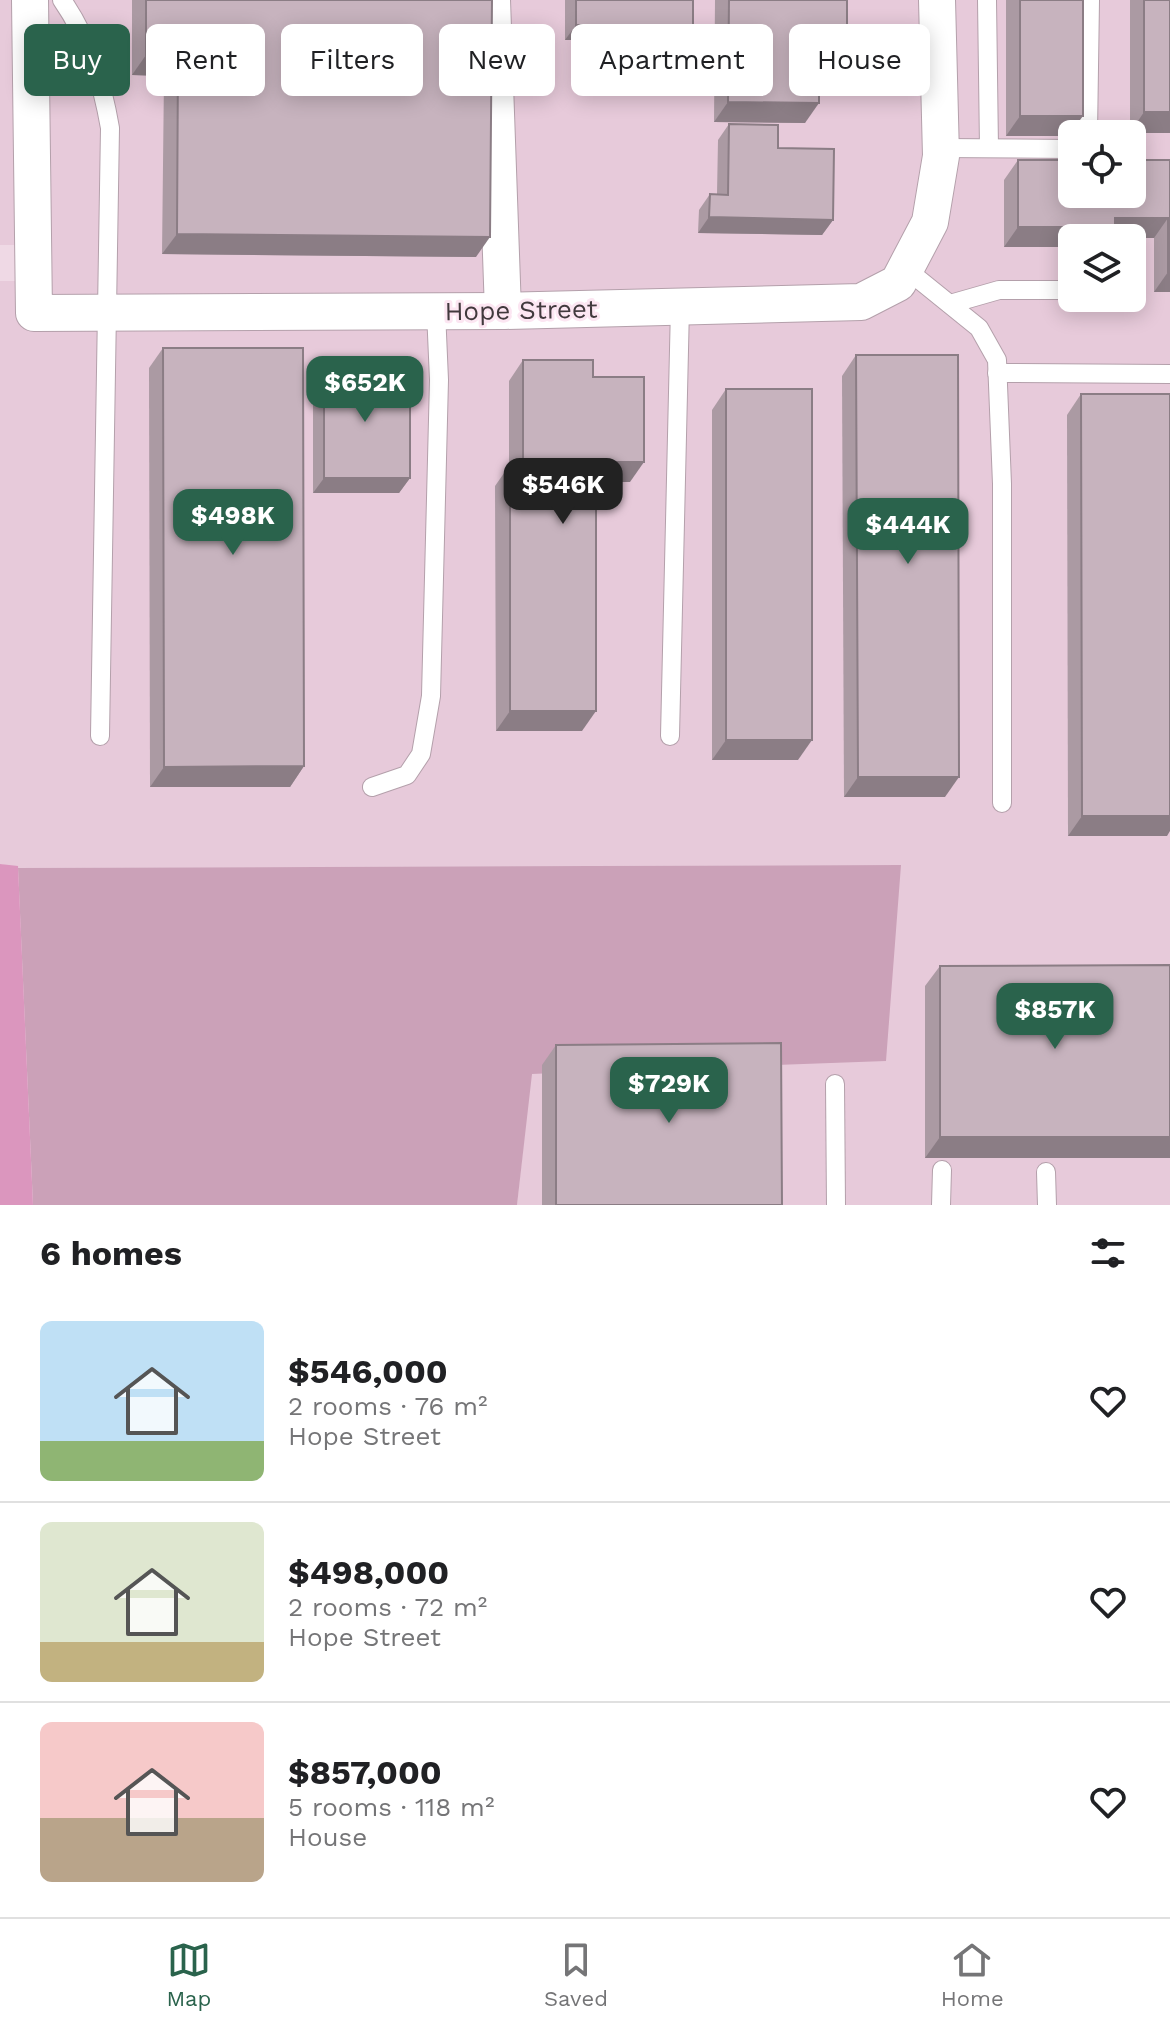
<!DOCTYPE html>
<html lang="en">
<head>
<meta charset="utf-8">
<style>
  :root { --surface:#fff; --page:#f2f2f2; --text:#202124; --muted:#757577; --line:#e0e0e0; --accent:#2a634c }
  body { margin:0; font-family:"Work Sans",sans-serif; background:var(--page); color:var(--text); height:100vh; display:flex; flex-direction:column; font-size:30px; white-space:nowrap }
  * { box-sizing:border-box; margin:0 }
  p { font-size:26px; color:var(--muted) }
  .icon { flex:none; width:44px; height:44px; fill:none; stroke:currentColor; stroke-width:2; stroke-linecap:round; stroke-linejoin:round }
  .map { position:relative; height:1205px; overflow:hidden }
  .drawer { display:flex; flex-direction:column; background:var(--surface); flex:1 }
  .drawer>* { flex:none }
  .hud { position:absolute; left:24px; top:24px; width:1122px; height:72px; display:flex; gap:16px }
  .buttons { position:absolute; left:1058px; top:120px; display:grid; gap:16px }
  .buttons a { display:grid; place-items:center; width:88px; height:88px; border-radius:12px; background:var(--surface); box-shadow:0 4px 20px #0003; font-size:40px }
  .price { position:absolute; translate:-50% -68px; padding:0 18px; border-radius:16px; background:var(--accent); color:#fff; font-size:26px; line-height:52px; filter:drop-shadow(0 2px 4px #0008) }
  .price::after { content:''; position:absolute; left:50%; top:48px; width:24px; height:18px; margin-left:-12px; background:inherit; clip-path:polygon(0 0,100% 0,50% 100%) }
  .price.selected { background:#222; color:#fff }
  ul { padding:0; list-style:none }
  li { display:flex; align-items:center; gap:24px; height:200px; padding:0 40px }
  li+li { border-top:2px solid var(--line) }
  li span { display:grid; place-items:center; flex:none; width:224px; height:160px; border-radius:12px; color:#555 }
  li>.icon { margin-inline-start:auto }
  span .icon { width:96px; height:96px; fill:#fffc; stroke-width:1 }
  li b { font-size:34px }
  h2 { display:flex; justify-content:space-between; align-items:center; height:96px; padding:0 40px; font-size:34px }
  .tag { padding:0 28px; border-radius:12px; background:var(--surface); box-shadow:0 4px 20px #0003; font-size:28px; line-height:72px }
  .tag.selected { background:var(--accent); color:#fff }
  .dock { display:flex; justify-content:space-around; align-items:center; height:112px; border-top:2px solid var(--line); background:var(--surface); font-size:22px; color:var(--muted) }
  .dock a { display:grid; justify-items:center; gap:4px }
  .dock .selected { color:var(--accent) }
  .map>svg:first-child { display:block }
  .built { fill:#e7cada; fill-rule:evenodd }
  .green { fill:#cba1b8 }
  .forest { fill:#db96be }
  .lines { fill:none; stroke-linecap:round; stroke-linejoin:round }
  .lane-casing { stroke:#b4a0ab; stroke-width:20 }
  .street-casing { stroke:#b4a0ab; stroke-width:38 }
  .lane { stroke:#fff; stroke-width:18 }
  .street { stroke:#fff; stroke-width:36 }
  .wall { fill:#ab9aa3 }
  .shaded-wall { fill:#8b7d85 }
  .building { fill:#c7b3be; stroke:#8b7d85; stroke-width:2 }
  .labels { text-anchor:middle; stroke-width:6; stroke-linejoin:round; paint-order:stroke }
  .street-label { font-size:26px; fill:#41393d; stroke:#fce6f2 }
</style>
</head>
<body>
<div class="map">
<svg width="1170" height="1205" viewBox="0 0 1170 1205">
  <rect width="100%" height="100%" fill="#efd9e5"/>
  <g class="built">
    <polygon points="0,0 14,0 17,245 0,245"/>
    <polygon points="45,0 476,0 487,293 49,295"/>
    <polygon points="507,0 921,0 925,155 915,215 887,269 858,285 518,293"/>
    <path d="M 953,0 L 1170,0 L 1170,1205 L 517,1205 L 531,1074 L 885,1060 L 900,865 L 18,868 L 0,864 L 0,281 L 17,281 L 129,328 L 488,329 L 868,319 L 905,299 ZM 1072,134 L 1132,134 L 1132,194 L 1072,194 ZM 1072,238 L 1132,238 L 1132,298 L 1072,298 Z"/>
  </g>
  <polygon class="green" points="901,865 886,1061 532,1074 517,1205 33,1205 18,868"/>
  <polygon class="forest" points="0,864 18,866 33,1205 0,1205"/>
  <g class="lines">
    <defs>
      <g id="lane">
        <path d="M 62,0 C 89,39 102,82 110,128 L 100,736"/>
        <polyline points="987,0 989,148"/>
        <polyline points="1088,134 1090,0"/>
        <polyline points="941,148 1072,149"/>
        <polyline points="906,269 979,328 997,360 1002,484 1002,803"/>
        <polyline points="950,304 999,290 1072,290"/>
        <polyline points="997,373 1170,374"/>
        <polyline points="670,736 680,307"/>
        <polyline points="372,787 407,775 421,754 431,696 439,380 436,311"/>
        <polyline points="835,1084 836,1205"/>
        <polyline points="1046,1172 1047,1205"/>
        <polyline points="941,1205 942,1170"/>
      </g>
      <g id="street">
        <polyline points="30,0 34,313 503,311 861,302 898,283 930,222 941,156 937,0"/>
        <polyline points="492,0 503,311"/>
      </g>
    </defs>
    <use href="#lane" class="lane-casing"/>
    <use href="#street" class="street-casing"/>
    <use href="#lane" class="lane"/>
    <use href="#street" class="street"/>
  </g>
  <g class="wall">
    <polygon points="132,0 492,0 476,257 162,254 164,76 132,75"/>
    <polygon points="565,0 693,0 693,25 682,40 565,40"/>
    <polygon points="715,0 847,0 847,51 833,71 819,71 805,123 714,122"/>
    <polygon points="1006,0 1083,0 1068,136 1006,136"/>
    <rect x="1130" y="0" width="40" height="133"/>
    <polygon points="729,124 778,148 833,220 822,235 698,233 699,210 710,194 717,194 718,140"/>
    <polygon points="1018,160 1072,194 1170,160 1170,292 1154,292 1154,238 1072,238 1072,247 1004,247 1004,180"/>
    <polygon points="163,348 304,766 290,787 150,787 149,368"/>
    <polygon points="856,355 945,797 844,797 842,376"/>
    <polygon points="523,360 593,377 630,482 596,482 582,731 496,731 495,486 509,466 509,381"/>
    <polygon points="324,365 394,393 410,478 399,493 313,493 313,381"/>
    <polygon points="726,389 798,760 712,760 712,410"/>
    <polygon points="1081,394 1167,836 1068,836 1067,415"/>
    <polygon points="940,966 1170,1158 925,1158 925,986"/>
    <polygon points="556,1045 782,1205 542,1205 542,1065"/>
  </g>
  <g class="shaded-wall">
    <polygon points="576,25 693,25 682,40 565,40"/>
    <polygon points="819,51 847,51 833,71 805,71"/>
    <polygon points="146,55 178,56 164,76 132,75"/>
    <polygon points="728,102 819,103 805,123 714,122"/>
    <polygon points="1144,112 1170,112 1170,133 1130,133"/>
    <polygon points="1020,116 1083,116 1068,136 1006,136"/>
    <polygon points="709,217 833,220 822,235 698,233"/>
    <polygon points="1115,218 1168,218 1154,238 1072,238 1072,247 1004,247 1018,227"/>
    <polygon points="177,234 490,237 476,257 162,254"/>
    <polygon points="1168,272 1170,272 1170,292 1154,292"/>
    <polygon points="596,462 644,462 630,482 582,482"/>
    <polygon points="324,478 410,478 399,493 313,493"/>
    <polygon points="510,711 596,711 582,731 496,731"/>
    <polygon points="726,740 812,740 798,760 712,760"/>
    <polygon points="304,766 290,787 150,787 164,767"/>
    <polygon points="858,777 959,777 945,797 844,797"/>
    <polygon points="1082,816 1170,816 1170,831 1167,836 1068,836"/>
    <polygon points="940,1137 1170,1137 1170,1158 925,1158"/>
  </g>
  <g class="building">
    <polygon points="146,0 492,0 490,237 177,234 178,56 146,55"/>
    <rect x="576" y="0" width="117" height="25"/>
    <polygon points="729,0 847,0 847,51 819,51 819,103 728,102"/>
    <rect x="1020" y="0" width="63" height="116"/>
    <rect x="1144" y="0" width="26" height="112"/>
    <polygon points="729,124 778,125 778,148 834,149 833,220 709,217 710,194 728,195"/>
    <polygon points="1018,160 1072,160 1072,194 1132,194 1132,160 1170,160 1170,272 1168,272 1168,218 1115,218 1115,227 1018,227"/>
    <polygon points="163,348 303,348 304,766 164,767"/>
    <polygon points="856,355 958,355 959,777 858,777"/>
    <polygon points="523,360 593,360 593,377 644,377 644,462 596,462 596,711 510,711 510,466 523,466"/>
    <polygon points="324,365 394,365 394,393 410,393 410,478 324,478"/>
    <rect x="726" y="389" width="86" height="351"/>
    <polygon points="1081,394 1170,394 1170,816 1082,816"/>
    <polygon points="1170,965 1170,1137 940,1137 940,966"/>
    <polygon points="781,1043 782,1205 556,1205 556,1045"/>
  </g>
  <g class="labels">
    <g class="street-label">
      <text transform="translate(521 310) rotate(-1)" y="9">Hope Street</text>
    </g>
  </g>
</svg>
<div class="buttons">
<a><svg class="icon" aria-label="locate" viewBox="0 0 24 24"><circle cx="12" cy="12" r="6"/><path d="M12 2v4M12 18v4M2 12h4M18 12h4"/></svg></a>
<a><svg class="icon" aria-label="layers" viewBox="0 0 24 24"><path d="M12 4l9 5-9 5-9-5zM3 14l9 5 9-5"/></svg></a>
</div>
<b class="price" style="left:365px;top:424px">$652K</b>
<b class="price selected" style="left:563px;top:526px">$546K</b>
<b class="price" style="left:233px;top:557px">$498K</b>
<b class="price" style="left:908px;top:566px">$444K</b>
<b class="price" style="left:1055px;top:1051px">$857K</b>
<b class="price" style="left:669px;top:1125px">$729K</b>
<div class="hud">
<a class="tag selected">Buy</a>
<a class="tag">Rent</a>
<a class="tag">Filters</a>
<a class="tag">New</a>
<a class="tag">Apartment</a>
<a class="tag">House</a>
</div>
</div>
<section class="drawer">
<h2>6 homes<svg class="icon" aria-label="filters" viewBox="0 0 24 24"><path d="M4 7h16M4 17h16"/><circle cx="9" cy="7" r="2"/><circle cx="15" cy="17" r="2"/></svg></h2>
<ul>
<li><span style="background:linear-gradient(#bfe0f5 75%,#8fb573 0)"><svg class="icon" aria-label="home" viewBox="0 0 24 24"><path d="M3 11l9-7 9 7M6 9v11h12V9"/></svg></span><div><b>$546,000</b><p>2 rooms · 76 m²</p><p>Hope Street</p></div><svg class="icon" aria-label="heart" viewBox="0 0 24 24"><path d="M12 20l-8-8c-3-5 5-10 8-4 3-6 11-1 8 4z"/></svg></li>
<li><span style="background:linear-gradient(#dfe7d0 75%,#c2b280 0)"><svg class="icon" aria-label="home" viewBox="0 0 24 24"><path d="M3 11l9-7 9 7M6 9v11h12V9"/></svg></span><div><b>$498,000</b><p>2 rooms · 72 m²</p><p>Hope Street</p></div><svg class="icon" aria-label="heart" viewBox="0 0 24 24"><path d="M12 20l-8-8c-3-5 5-10 8-4 3-6 11-1 8 4z"/></svg></li>
<li><span style="background:linear-gradient(#f6c9c9 60%,#b9a48a 0)"><svg class="icon" aria-label="home" viewBox="0 0 24 24"><path d="M3 11l9-7 9 7M6 9v11h12V9"/></svg></span><div><b>$857,000</b><p>5 rooms · 118 m²</p><p>House</p></div><svg class="icon" aria-label="heart" viewBox="0 0 24 24"><path d="M12 20l-8-8c-3-5 5-10 8-4 3-6 11-1 8 4z"/></svg></li>
</ul>
</section>
<nav class="dock">
<a class="selected"><svg class="icon" aria-label="map" viewBox="0 0 24 24"><path d="M3 6l6-2 6 2 6-2v14l-6 2-6-2-6 2zM9 4v14M15 6v14"/></svg>Map</a>
<a><svg class="icon" aria-label="saved" viewBox="0 0 24 24"><path d="M7 4h10v16l-5-4-5 4z"/></svg>Saved</a>
<a><svg class="icon" aria-label="home" viewBox="0 0 24 24"><path d="M3 11l9-7 9 7M6 9v11h12V9"/></svg>Home</a>
</nav>
</body>
</html>
